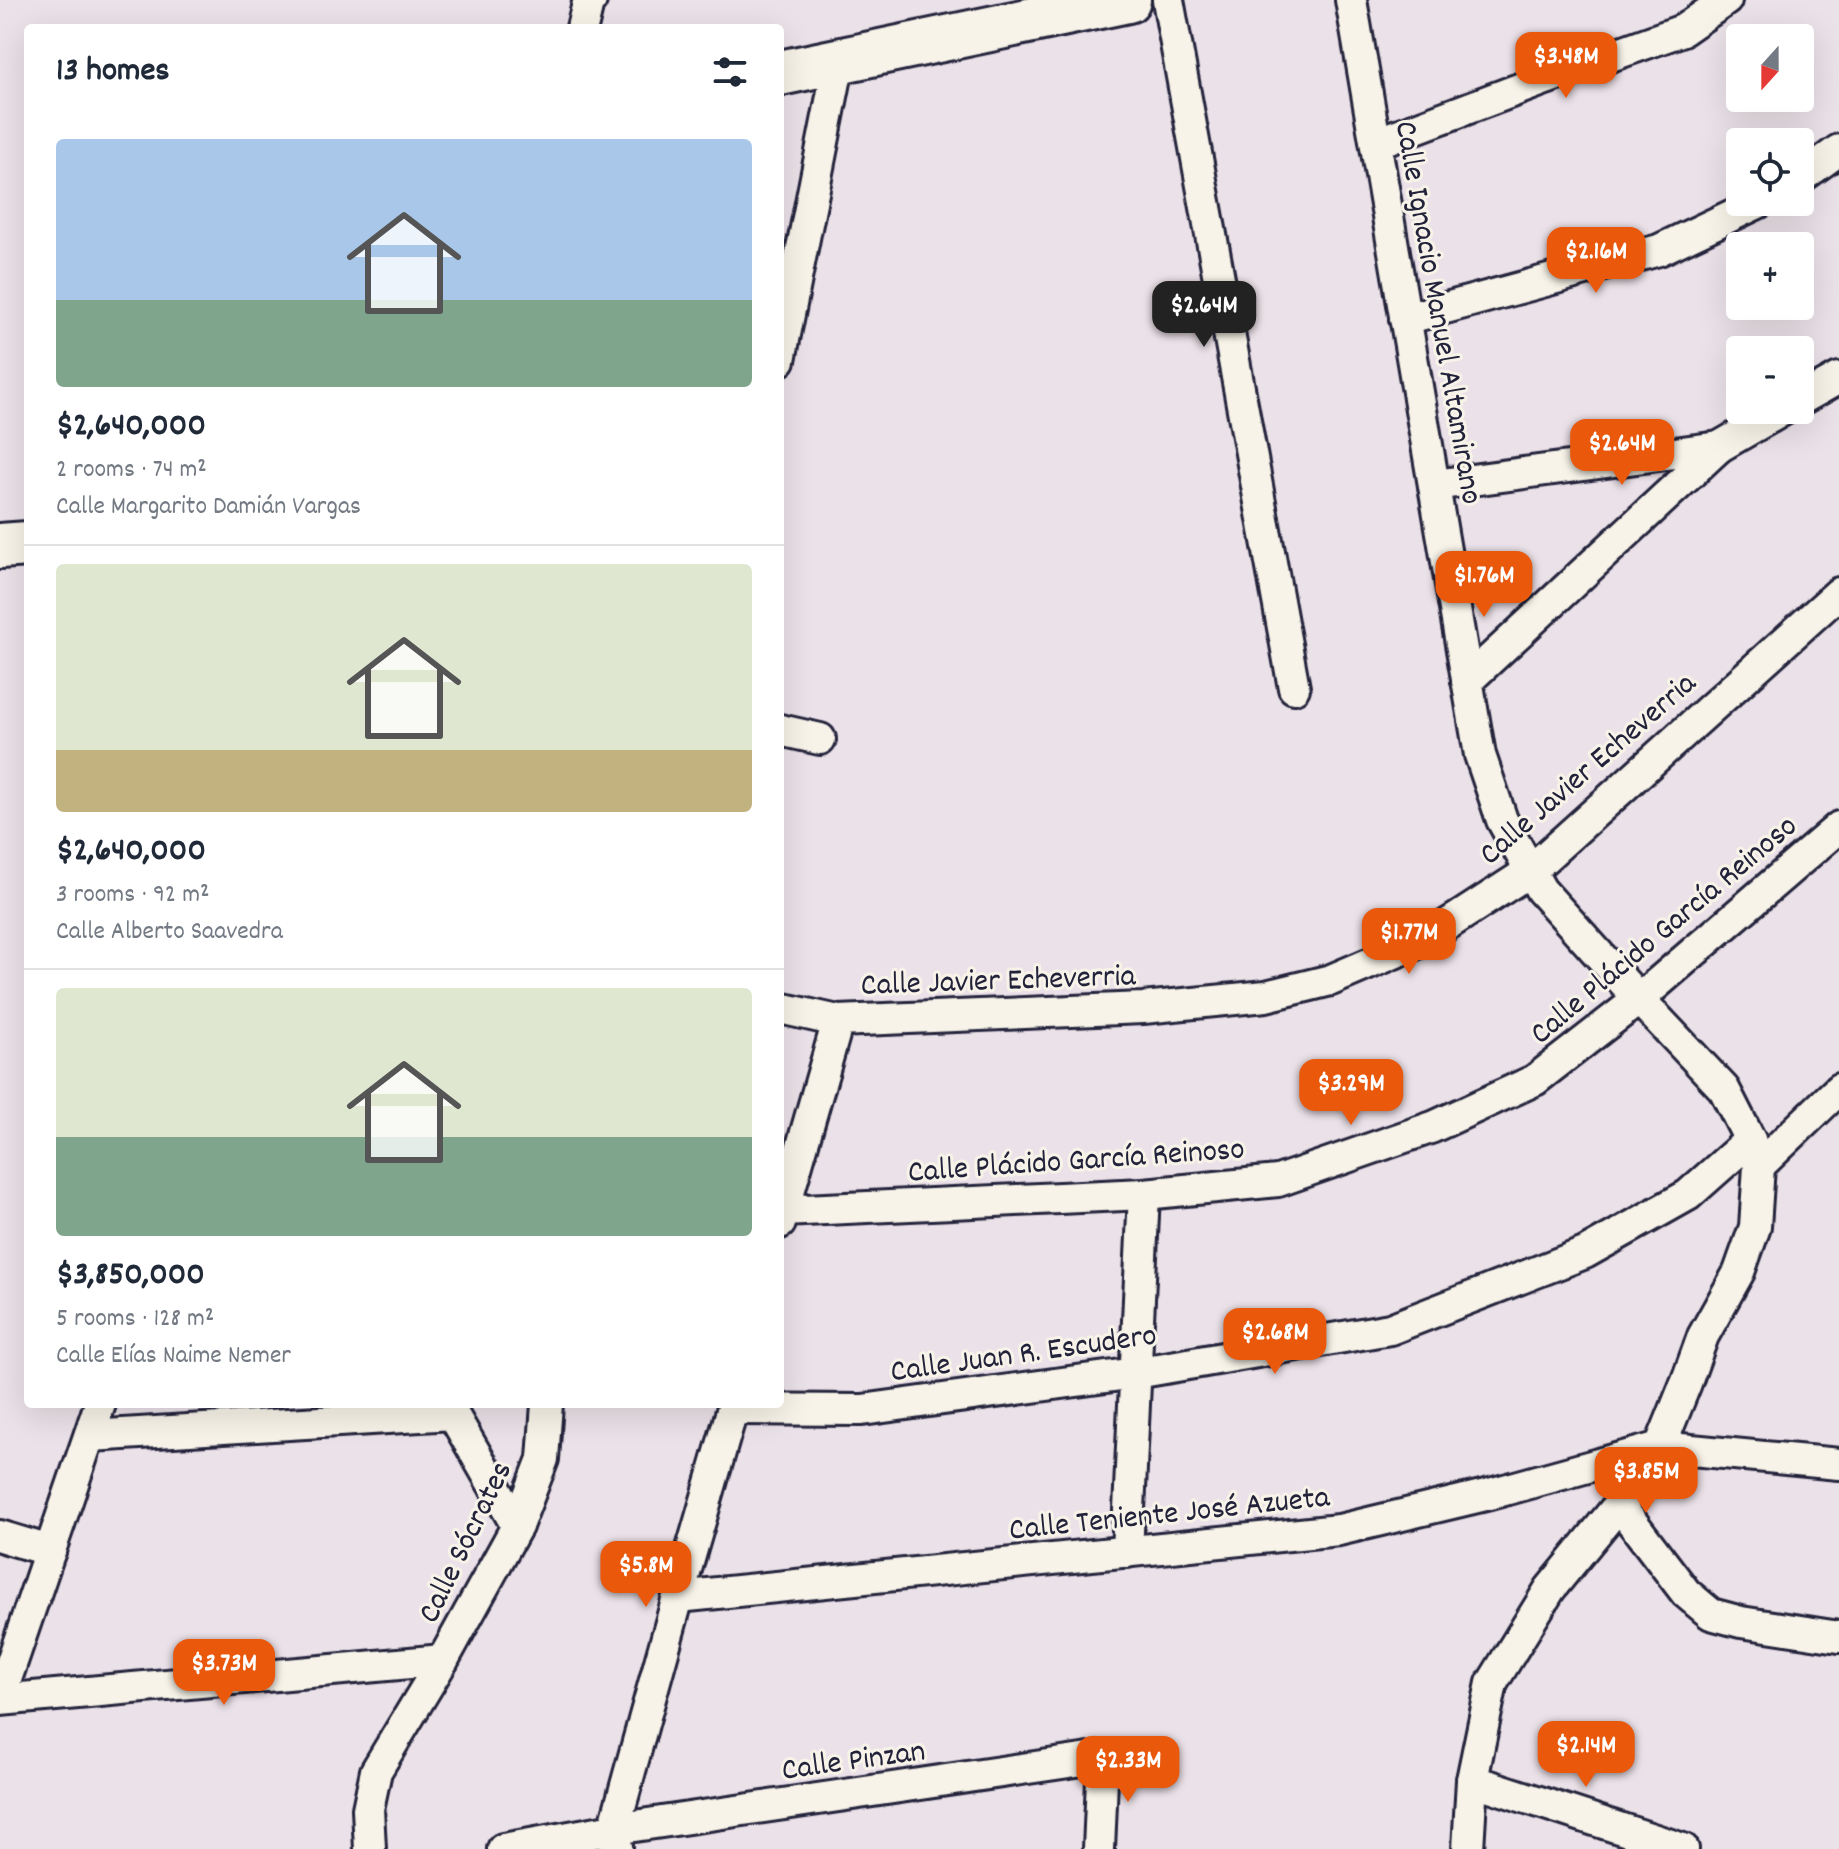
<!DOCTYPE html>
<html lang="en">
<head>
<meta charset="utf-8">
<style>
  :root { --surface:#fff; --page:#f2f2f3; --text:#1f2937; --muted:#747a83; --line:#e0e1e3; --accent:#ea580c }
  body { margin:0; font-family:Dekko,sans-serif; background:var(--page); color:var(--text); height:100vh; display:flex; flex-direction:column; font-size:30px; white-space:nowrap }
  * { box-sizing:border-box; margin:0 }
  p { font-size:26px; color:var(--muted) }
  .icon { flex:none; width:44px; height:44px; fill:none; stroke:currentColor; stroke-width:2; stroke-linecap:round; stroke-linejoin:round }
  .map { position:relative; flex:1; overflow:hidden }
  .side { position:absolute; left:24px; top:24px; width:760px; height:1384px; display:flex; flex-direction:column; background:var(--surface); border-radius:8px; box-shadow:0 8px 32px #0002 }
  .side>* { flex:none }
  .needle { width:52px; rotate:201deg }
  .buttons { position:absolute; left:1726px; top:24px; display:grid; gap:16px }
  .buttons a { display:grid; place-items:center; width:88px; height:88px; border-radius:8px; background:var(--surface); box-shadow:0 8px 32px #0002; font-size:40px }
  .price { position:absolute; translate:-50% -68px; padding:0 18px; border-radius:16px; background:var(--accent); color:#fff; font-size:26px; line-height:52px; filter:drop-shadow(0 2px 4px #0008) }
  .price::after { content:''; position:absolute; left:50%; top:48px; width:24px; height:18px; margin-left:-12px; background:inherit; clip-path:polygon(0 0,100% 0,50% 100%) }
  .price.current { background:#222; color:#fff }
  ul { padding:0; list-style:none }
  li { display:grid; align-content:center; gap:16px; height:424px; padding:0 32px }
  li+li { border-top:2px solid var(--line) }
  li span { display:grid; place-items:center; height:248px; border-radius:8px; color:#555 }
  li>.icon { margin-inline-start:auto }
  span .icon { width:144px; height:144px; fill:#fffc; stroke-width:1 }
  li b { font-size:34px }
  h2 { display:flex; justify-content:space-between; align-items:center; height:96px; padding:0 32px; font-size:34px }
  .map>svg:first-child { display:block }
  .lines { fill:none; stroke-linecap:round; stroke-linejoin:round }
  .street-casing { stroke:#22223b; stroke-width:36 }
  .secondary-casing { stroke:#22223b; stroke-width:50 }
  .street { stroke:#f7f3e8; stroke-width:30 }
  .secondary { stroke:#f7f3e8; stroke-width:44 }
  .labels { text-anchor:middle; stroke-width:6; stroke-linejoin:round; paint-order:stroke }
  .street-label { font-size:32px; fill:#22223b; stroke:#f7f3e8 }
</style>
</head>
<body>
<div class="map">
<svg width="1839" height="1849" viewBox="0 0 1839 1849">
  <rect width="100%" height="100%" fill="#ebe1e8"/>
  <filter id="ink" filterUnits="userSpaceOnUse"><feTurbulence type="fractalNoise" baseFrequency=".0125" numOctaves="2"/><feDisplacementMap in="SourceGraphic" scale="16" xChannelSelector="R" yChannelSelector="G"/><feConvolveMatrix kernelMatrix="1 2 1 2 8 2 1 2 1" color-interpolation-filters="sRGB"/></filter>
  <g filter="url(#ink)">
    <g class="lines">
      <defs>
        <g id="street">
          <polyline points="1168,0 1294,688"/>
          <polyline points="1351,0 1480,755 1502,820 1541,890 1639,999 1724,1089 1750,1140 1759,1166 1755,1227 1739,1272 1703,1336 1686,1383 1660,1447 1649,1468 1550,1589 1492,1683 1472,1780 1468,1849"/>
          <polyline points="582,28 588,3 591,0"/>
          <polyline points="1376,143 1543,80 1683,30 1726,0"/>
          <polyline points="1800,178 1839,150"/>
          <polyline points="1405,319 1659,250 1760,202"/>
          <polyline points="780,360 839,61"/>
          <polyline points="1800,400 1839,378"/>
          <polyline points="1434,485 1719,447 1783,410"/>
          <polyline points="1467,681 1719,447"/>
          <polyline points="780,730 820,739"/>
          <polyline points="780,1008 838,1021 1143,1008 1266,996 1331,980 1422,941 1530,871 1839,593"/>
          <polyline points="1759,1166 1839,1089"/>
          <polyline points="783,1211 1144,1194 1278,1181 1433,1127 1535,1080 1639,999 1839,827"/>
          <polyline points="780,1223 838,1021"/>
          <polyline points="447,1404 517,1526"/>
          <polyline points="733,1409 862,1410 1136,1373 1390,1329 1585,1253 1688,1195 1750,1140"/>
          <polyline points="90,1436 453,1414"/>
          <polyline points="1619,1505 1686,1593 1711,1614 1741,1622 1839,1637"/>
          <polyline points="0,1536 50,1551"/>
          <polyline points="1127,1552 1144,1194"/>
          <polyline points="678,1597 1339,1530 1490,1494 1660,1447 1839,1464"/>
          <polyline points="0,1697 100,1404"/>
          <polyline points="0,1700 443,1660"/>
          <polyline points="1472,1780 1683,1849"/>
          <polyline points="617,1847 614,1829 678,1597 734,1404"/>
          <polyline points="370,1849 368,1809 376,1771 443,1660 517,1526 543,1459 547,1404"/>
          <polyline points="503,1849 614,1829 1103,1757 1099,1849"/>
        </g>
        <g id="secondary">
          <polyline points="780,73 1128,0"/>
          <polyline points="0,546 28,544"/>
        </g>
      </defs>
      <use href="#street" class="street-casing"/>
      <use href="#secondary" class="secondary-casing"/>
      <use href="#street" class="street"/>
      <use href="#secondary" class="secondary"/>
    </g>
  </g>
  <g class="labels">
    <g class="street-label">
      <text transform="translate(1441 312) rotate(80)" y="11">Calle Ignacio Manuel Altamirano</text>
      <text transform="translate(1586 767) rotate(-41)" y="11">Calle Javier Echeverria</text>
      <text transform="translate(1662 928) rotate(-40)" y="11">Calle Plácido García Reinoso</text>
      <text transform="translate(998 978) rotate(-2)" y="11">Calle Javier Echeverria</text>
      <text transform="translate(1076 1158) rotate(-4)" y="11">Calle Plácido García Reinoso</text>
      <text transform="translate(1023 1351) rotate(-8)" y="11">Calle Juan R. Escudero</text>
      <text transform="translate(1169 1511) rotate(-6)" y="11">Calle Teniente José Azueta</text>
      <text transform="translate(463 1541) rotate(-64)" y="11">Calle Sócrates</text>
      <text transform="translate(853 1758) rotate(-8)" y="11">Calle Pinzan</text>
    </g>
  </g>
</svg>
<div class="buttons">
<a><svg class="needle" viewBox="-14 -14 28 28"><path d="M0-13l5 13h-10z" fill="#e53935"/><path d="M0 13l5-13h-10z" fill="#747a83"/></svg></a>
<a><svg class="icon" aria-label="locate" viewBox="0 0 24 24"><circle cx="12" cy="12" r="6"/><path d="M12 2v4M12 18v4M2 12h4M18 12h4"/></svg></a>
<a>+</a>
<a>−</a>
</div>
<b class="price" style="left:1566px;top:100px">$3.48M</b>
<b class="price" style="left:1596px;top:295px">$2.16M</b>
<b class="price current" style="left:1204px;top:349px">$2.64M</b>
<b class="price" style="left:1622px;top:487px">$2.64M</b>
<b class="price" style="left:1484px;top:619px">$1.76M</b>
<b class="price" style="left:1409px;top:976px">$1.77M</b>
<b class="price" style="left:1351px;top:1127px">$3.29M</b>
<b class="price" style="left:1275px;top:1376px">$2.68M</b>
<b class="price" style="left:1646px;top:1515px">$3.85M</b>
<b class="price" style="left:646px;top:1609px">$5.8M</b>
<b class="price" style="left:224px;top:1707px">$3.73M</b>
<b class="price" style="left:1586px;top:1789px">$2.14M</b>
<b class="price" style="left:1128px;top:1804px">$2.33M</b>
<section class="side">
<h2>13 homes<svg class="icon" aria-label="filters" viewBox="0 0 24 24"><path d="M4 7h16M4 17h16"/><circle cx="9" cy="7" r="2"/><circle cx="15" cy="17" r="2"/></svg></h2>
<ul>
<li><span style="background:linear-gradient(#a9c7e8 65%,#7fa58c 0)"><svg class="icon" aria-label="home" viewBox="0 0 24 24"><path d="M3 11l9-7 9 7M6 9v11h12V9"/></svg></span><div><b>$2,640,000</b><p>2 rooms · 74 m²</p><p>Calle Margarito Damián Vargas</p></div></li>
<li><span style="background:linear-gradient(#dfe7d0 75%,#c2b280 0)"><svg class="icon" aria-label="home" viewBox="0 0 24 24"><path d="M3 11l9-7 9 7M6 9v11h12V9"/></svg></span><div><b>$2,640,000</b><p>3 rooms · 92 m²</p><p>Calle Alberto Saavedra</p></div></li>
<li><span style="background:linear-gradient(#dfe7d0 60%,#7fa58c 0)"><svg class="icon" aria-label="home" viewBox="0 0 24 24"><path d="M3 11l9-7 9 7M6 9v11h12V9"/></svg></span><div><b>$3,850,000</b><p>5 rooms · 128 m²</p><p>Calle Elías Naime Nemer</p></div></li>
</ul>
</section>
</div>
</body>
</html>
